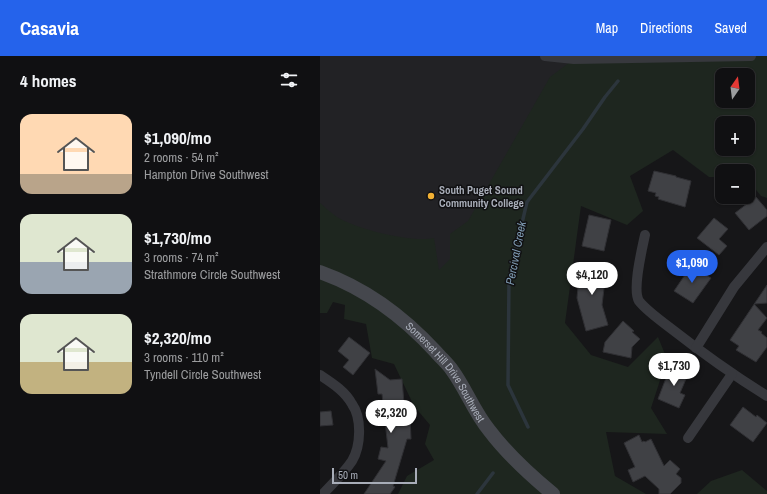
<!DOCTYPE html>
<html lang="en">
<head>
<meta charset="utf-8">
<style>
  :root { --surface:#101012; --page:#19191b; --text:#f1f3f6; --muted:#9c9d9f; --line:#303032; --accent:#2563eb }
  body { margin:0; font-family:"Archivo Narrow",sans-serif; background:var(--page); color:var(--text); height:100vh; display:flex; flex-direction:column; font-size:15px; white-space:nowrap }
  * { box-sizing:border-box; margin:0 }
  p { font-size:13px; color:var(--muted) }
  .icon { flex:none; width:22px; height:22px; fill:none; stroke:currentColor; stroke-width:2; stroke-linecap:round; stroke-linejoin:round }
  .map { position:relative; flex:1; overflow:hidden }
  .side { display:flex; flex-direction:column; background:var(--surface); width:320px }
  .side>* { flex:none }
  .needle { width:26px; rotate:14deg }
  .buttons { position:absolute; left:395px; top:12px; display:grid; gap:8px }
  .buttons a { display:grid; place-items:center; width:40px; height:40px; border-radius:8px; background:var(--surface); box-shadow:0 1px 3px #0004,0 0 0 1px var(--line); font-size:20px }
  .scale { position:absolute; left:12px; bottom:10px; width:85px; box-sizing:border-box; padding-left:4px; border:2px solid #a8adb8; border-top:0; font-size:11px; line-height:14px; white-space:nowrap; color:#a8adb8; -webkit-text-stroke:3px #111113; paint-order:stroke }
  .price { position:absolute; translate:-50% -34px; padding:0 9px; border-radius:14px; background:#fff; color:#222; font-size:13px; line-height:26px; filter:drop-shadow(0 1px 2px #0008) }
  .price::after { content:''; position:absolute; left:50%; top:24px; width:12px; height:9px; margin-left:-6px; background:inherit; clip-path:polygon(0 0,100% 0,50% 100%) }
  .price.current { background:var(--accent); color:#fff }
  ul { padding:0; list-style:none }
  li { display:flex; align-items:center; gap:12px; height:100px; padding:0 20px }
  li span { display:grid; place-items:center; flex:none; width:112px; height:80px; border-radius:12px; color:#555 }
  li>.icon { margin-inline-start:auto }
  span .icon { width:48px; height:48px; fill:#fffc; stroke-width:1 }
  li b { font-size:17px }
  h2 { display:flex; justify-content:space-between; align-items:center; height:48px; padding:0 20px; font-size:17px }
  header { display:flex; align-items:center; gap:24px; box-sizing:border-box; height:56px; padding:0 20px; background:var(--accent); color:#fff }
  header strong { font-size:19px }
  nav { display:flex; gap:22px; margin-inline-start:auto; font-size:14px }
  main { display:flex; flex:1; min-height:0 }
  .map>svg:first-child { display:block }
  .built { fill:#222225 }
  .green { fill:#1e261f; fill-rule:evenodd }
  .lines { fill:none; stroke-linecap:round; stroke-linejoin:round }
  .stream { stroke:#2c353c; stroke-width:3.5 }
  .building { fill:#404145; stroke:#303034 }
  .street { stroke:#37383d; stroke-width:10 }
  .secondary { stroke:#45474d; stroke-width:14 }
  .poi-dot { fill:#f2b134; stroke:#111113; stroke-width:1.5 }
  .labels { text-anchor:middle; stroke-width:3; stroke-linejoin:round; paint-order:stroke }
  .poi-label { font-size:11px; font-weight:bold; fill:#a8adb8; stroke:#111113; text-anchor:start }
  .street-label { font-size:11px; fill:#a8adb8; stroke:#111113 }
  .water-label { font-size:12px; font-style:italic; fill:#7f9bb3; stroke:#111113 }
</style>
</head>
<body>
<header>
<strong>Casavia</strong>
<nav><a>Map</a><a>Directions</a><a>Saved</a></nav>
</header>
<main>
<section class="side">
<h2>4 homes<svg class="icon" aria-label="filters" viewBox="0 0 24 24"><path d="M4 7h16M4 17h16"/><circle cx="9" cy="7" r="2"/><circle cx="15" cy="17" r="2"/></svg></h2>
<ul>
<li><span style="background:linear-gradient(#ffd9b3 75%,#b9a48a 0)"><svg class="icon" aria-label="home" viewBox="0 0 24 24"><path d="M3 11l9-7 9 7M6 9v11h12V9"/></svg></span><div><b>$1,090/mo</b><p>2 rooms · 54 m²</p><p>Hampton Drive Southwest</p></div></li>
<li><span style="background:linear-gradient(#dfe7d0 60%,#9aa5b1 0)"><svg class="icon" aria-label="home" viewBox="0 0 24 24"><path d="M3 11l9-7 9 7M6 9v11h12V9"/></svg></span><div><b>$1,730/mo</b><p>3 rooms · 74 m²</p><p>Strathmore Circle Southwest</p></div></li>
<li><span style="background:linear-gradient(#dfe7d0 60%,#c2b280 0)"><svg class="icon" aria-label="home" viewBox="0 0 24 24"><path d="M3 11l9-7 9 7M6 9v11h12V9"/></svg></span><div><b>$2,320/mo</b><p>3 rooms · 110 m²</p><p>Tyndell Circle Southwest</p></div></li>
</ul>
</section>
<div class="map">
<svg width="447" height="438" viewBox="0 0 447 438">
  <rect width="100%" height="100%" fill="#161618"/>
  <polygon class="built" points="0,0 447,0 428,19 402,19 275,10 171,359 0,200"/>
  <g class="green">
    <path d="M 447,0 L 447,142 L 441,140 L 428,124 L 428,115 L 402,115 L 402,121 L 389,121 L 353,94 L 310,120 L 323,155 L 307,169 L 261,150 L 245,267 L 271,299 L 308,311 L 338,281 L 347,303 L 331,352 L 347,378 L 286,376 L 295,420 L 326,438 L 78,438 L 87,420 L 114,404 L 105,388 L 110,369 L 94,350 L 74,308 L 52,302 L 46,268 L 24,263 L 25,249 L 13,246 L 7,257 L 0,257 L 0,147 C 6,152 11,157 17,161 C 36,173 92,187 114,182 L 119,214 L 130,203 L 130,178 L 148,165 L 230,21 L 254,3 ZM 402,19 L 428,19 L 428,45 L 402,45 ZM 402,67 L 428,67 L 428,93 L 402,93 Z"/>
    <polygon points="422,414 447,435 447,438 377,438 391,425"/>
  </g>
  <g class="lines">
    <g class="stream">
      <polyline points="208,371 188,329 189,222 207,146 263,73 285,41 298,25"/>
      <polyline points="157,438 173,417"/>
    </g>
  </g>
  <g class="building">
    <polygon points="334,115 356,120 356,121 371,125 365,151 338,143 339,141 335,140 336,137 328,135"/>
    <polygon points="436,141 447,154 447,160 429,174 415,157"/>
    <polygon points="269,159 291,164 284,195 262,190"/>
    <polygon points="394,162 408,173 399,183 407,190 399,199 377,182"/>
    <polygon points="260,208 283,210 282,224 285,224 282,249 288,269 266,275 257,242"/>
    <polygon points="371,210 391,222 373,247 354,235"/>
    <polygon points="447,229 447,247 434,248 447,262 438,274 442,276 441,277 447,282 447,291 436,306 416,294 419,290 410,284"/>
    <polygon points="303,265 314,275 312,276 320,283 312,291 311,302 283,296 285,286"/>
    <polygon points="29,281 50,297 33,319 23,311 29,304 18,295"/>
    <polygon points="351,309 369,316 360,337 365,339 359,352 338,343"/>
    <polygon points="55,313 70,324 82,323 85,360 90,360 91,383 87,383 73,430 75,431 70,438 44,438 66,405 58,403 61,391 68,392 62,338 58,338"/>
    <polygon points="423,351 436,361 437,359 447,367 433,386 410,369"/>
    <polygon points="11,355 13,369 0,370 0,356"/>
    <polygon points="319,379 322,386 324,385 325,386 331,383 344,410 350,404 360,413 356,418 361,422 361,427 350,438 339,438 339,433 325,420 313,426 308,414 315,411 304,387"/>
  </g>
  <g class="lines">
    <g class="street">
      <polyline points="225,0 254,3 431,0"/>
      <path d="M 325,179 C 322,193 312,234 319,245 C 325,253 341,265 349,271 C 381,296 413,319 447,340"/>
      <polyline points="376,292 414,231 447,191"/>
      <path d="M 0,319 C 12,327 25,335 32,348 C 42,362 41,390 32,405 C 24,417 13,427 3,438"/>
      <polyline points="368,382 412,318"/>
    </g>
    <path class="secondary" id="s1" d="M 0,216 C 45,232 84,261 116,296 C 121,302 128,308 132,314 C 146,333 154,356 169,374 C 187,398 210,419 233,438"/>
  </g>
  <circle class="poi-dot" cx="111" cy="140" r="4"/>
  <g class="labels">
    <g class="poi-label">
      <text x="119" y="138">South Puget Sound<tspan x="119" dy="13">Community College</tspan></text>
    </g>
    <g class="street-label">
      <text dy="4" stroke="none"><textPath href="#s1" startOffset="164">Somerset Hill Drive Southwest</textPath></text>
    </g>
    <g class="water-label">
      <text transform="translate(196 197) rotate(-79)" y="4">Percival Creek</text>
    </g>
  </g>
</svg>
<div class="buttons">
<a><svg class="needle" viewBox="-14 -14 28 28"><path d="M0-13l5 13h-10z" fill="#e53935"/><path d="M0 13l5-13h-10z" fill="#9c9d9f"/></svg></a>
<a>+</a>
<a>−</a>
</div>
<div class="scale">50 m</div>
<b class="price current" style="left:372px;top:228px">$1,090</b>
<b class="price" style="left:272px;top:240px">$4,120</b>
<b class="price" style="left:354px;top:331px">$1,730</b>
<b class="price" style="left:71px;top:378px">$2,320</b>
</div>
</main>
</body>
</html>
